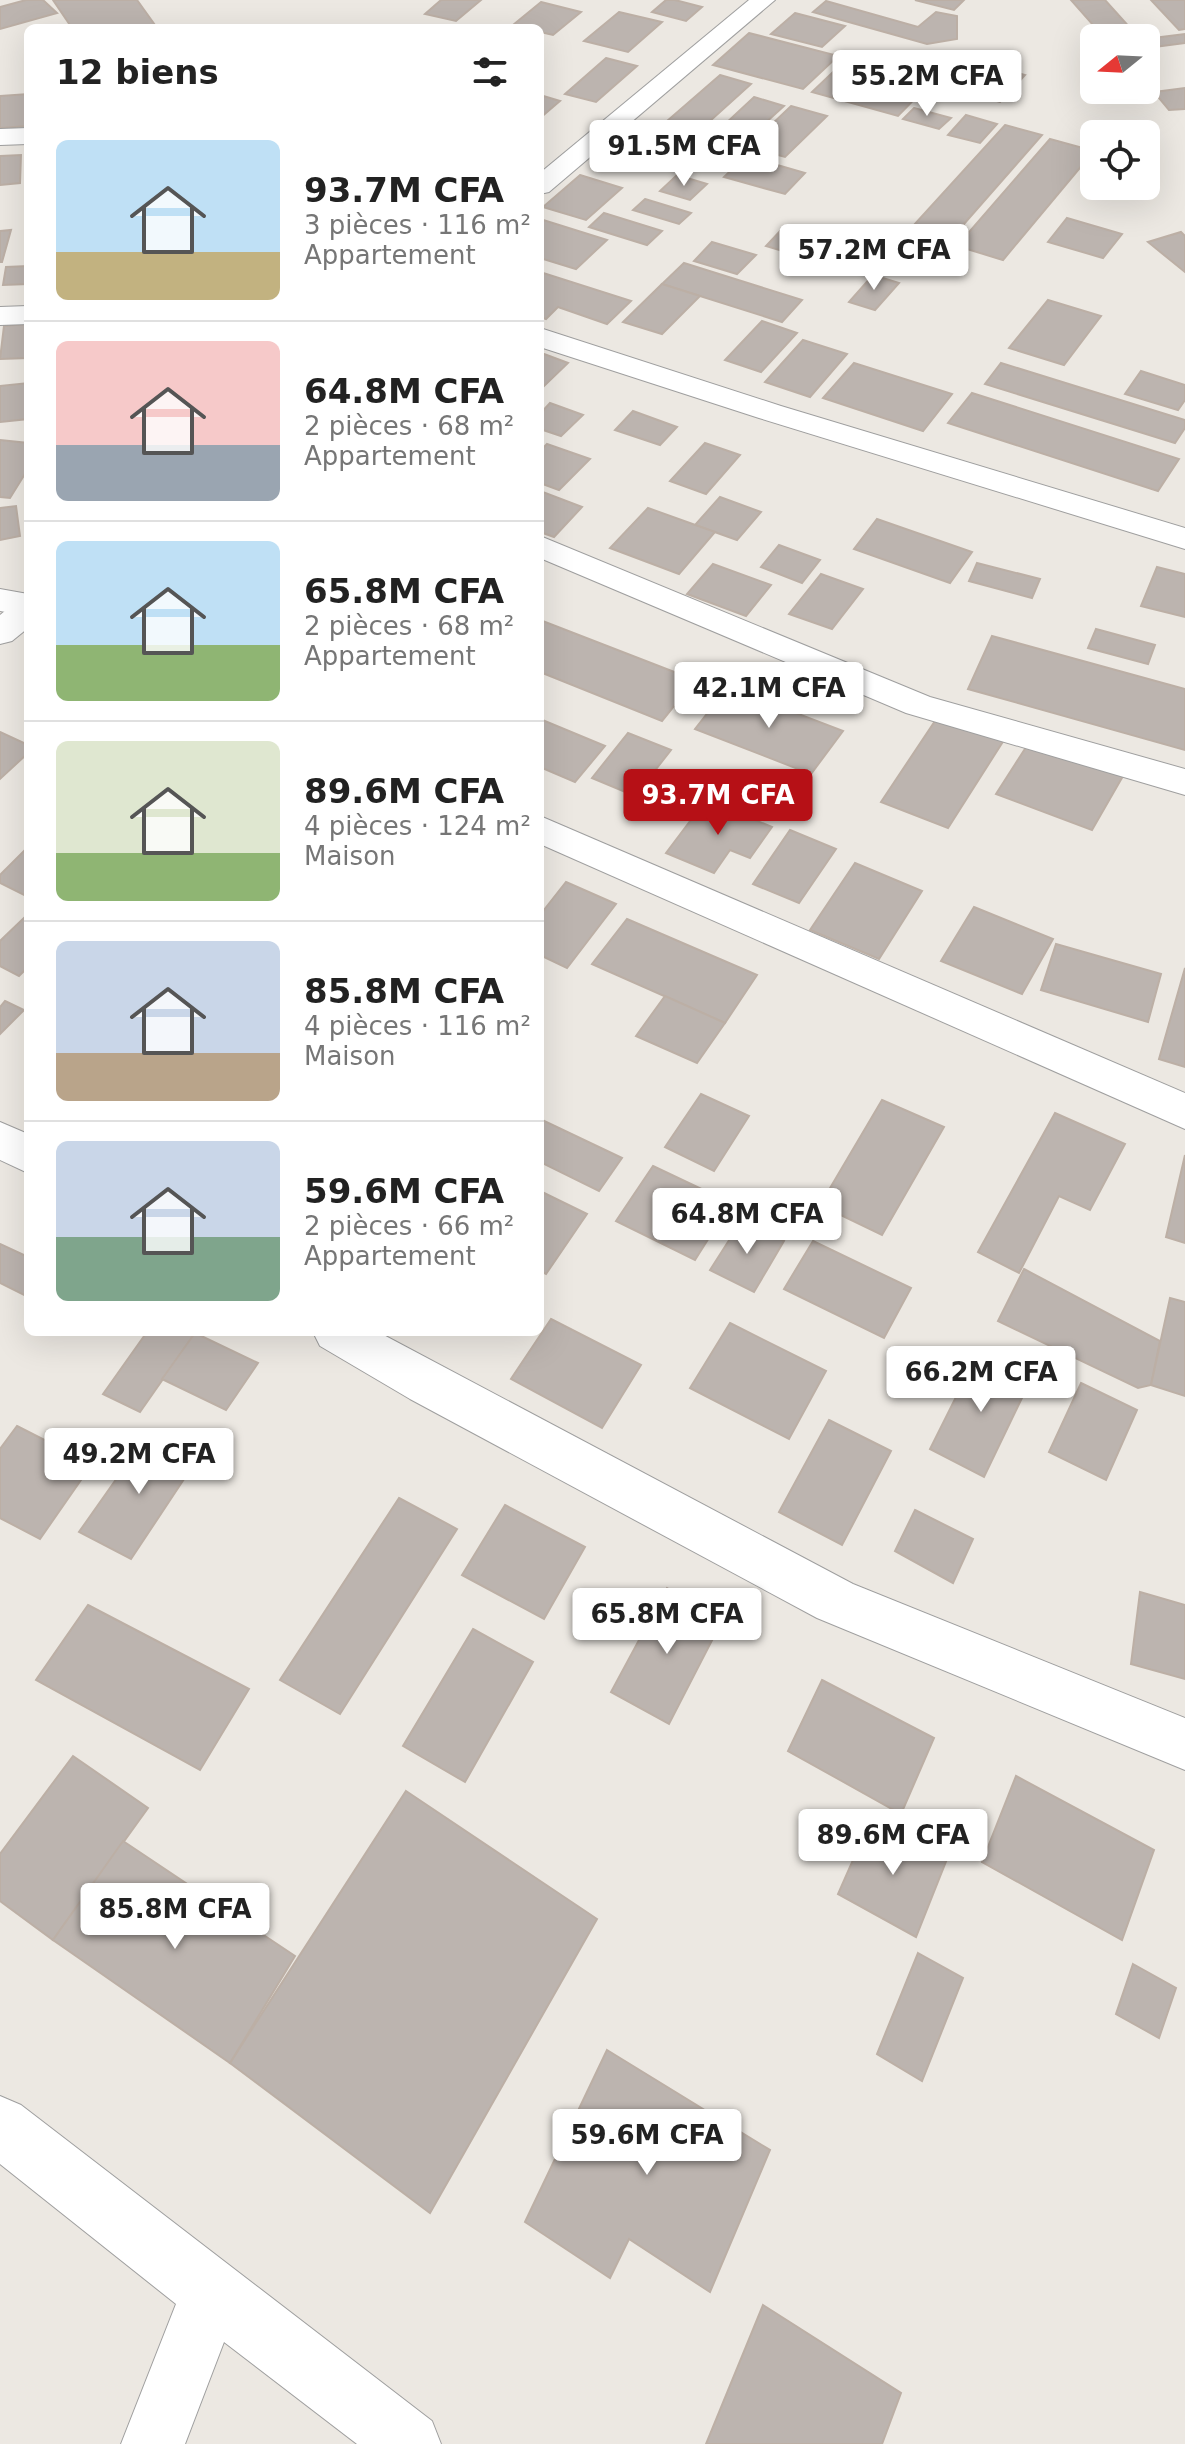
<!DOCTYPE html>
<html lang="fr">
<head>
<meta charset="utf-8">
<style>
  :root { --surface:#fff; --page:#f6f6f6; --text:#222; --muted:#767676; --line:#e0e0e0; --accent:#b61016 }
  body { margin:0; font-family:"DejaVu Sans",sans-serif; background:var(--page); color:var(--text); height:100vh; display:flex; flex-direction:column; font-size:30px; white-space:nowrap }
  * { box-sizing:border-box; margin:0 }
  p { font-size:26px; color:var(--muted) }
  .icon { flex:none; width:44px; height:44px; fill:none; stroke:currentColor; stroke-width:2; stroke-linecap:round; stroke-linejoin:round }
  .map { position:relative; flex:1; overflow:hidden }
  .side { position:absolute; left:24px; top:24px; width:520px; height:1312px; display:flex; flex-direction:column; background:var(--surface); border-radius:12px; box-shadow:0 8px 32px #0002 }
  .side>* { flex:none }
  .needle { width:52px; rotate:252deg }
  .tools { position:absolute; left:1080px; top:24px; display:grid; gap:16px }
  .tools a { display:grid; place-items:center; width:80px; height:80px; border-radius:12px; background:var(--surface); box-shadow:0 8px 32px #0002; font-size:40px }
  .price { position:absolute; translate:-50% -68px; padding:0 18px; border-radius:8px; background:#fff; color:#222; font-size:26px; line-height:52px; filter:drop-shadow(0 2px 4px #0008) }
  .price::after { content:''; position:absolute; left:50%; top:48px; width:24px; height:18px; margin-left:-12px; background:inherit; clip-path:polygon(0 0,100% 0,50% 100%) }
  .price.active { background:var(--accent); color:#fff }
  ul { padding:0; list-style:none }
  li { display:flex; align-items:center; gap:24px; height:200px; padding:0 32px }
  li+li { border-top:2px solid var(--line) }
  li span { display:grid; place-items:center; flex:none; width:224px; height:160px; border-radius:12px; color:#555 }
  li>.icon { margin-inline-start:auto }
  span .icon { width:96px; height:96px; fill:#fffc; stroke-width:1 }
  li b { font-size:34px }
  h2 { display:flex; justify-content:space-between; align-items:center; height:96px; padding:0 32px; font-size:34px }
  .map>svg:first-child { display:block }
  .building { fill:#bcb4af; stroke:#bcafa5; stroke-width:2 }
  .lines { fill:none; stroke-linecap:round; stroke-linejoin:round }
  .minor-casing { stroke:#9f9f9f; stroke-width:2 }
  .tertiary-casing { stroke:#9f9f9f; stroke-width:2 }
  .minor { fill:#fff; fill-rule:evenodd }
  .tertiary { fill:#fff; fill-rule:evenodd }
</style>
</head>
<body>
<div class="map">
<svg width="1185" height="2444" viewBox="0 0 1185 2444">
  <rect width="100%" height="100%" fill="#ece8e2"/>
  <g class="building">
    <polygon points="26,0 43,0 57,13 0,29 0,7"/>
    <polygon points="53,0 137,0 155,25 141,28 72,28"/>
    <polygon points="441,0 481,0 456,21 425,14"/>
    <polygon points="666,0 675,0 702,7 686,21 652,12"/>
    <polygon points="915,0 964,0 954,10"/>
    <polygon points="1071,0 1105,0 1132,30 1101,34"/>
    <polygon points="1151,0 1185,0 1185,29 1179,30"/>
    <polygon points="826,1 918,27 936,12 957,16 957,39 927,44 813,12"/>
    <polygon points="541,2 581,12 553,35 540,32 540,28 513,25"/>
    <polygon points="619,12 662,22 628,52 584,41"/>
    <polygon points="795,13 845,26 822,47 771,34"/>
    <polygon points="749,33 838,56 803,89 713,65"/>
    <polygon points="1185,34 1185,43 1146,48 1146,39"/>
    <polygon points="854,52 939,74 898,116 812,92"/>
    <polygon points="606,58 637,66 596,102 565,94"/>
    <polygon points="984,64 1025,75 1000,102 958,91"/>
    <polygon points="720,75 751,84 699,131 667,121"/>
    <polygon points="1185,88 1185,109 1169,110 1154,92"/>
    <polygon points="28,94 28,126 0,128 0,96"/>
    <polygon points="540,95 560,101 540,118"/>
    <polygon points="754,97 784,106 753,134 723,126"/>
    <polygon points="791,106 827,116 785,157 748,147"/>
    <polygon points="914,108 951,118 939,129 903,119"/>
    <polygon points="966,115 997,124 980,143 948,135"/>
    <polygon points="1005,125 1042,135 942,249 903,237"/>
    <polygon points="662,128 700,139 672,164 634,153"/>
    <polygon points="1050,139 1094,151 1003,260 957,246"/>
    <polygon points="21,155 20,183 0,185 0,156"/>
    <polygon points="746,156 805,173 785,194 724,177"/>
    <polygon points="580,175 622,188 586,220 543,207"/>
    <polygon points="677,175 707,184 690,200 660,191"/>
    <polygon points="645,199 691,213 679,224 633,210"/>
    <polygon points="604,213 662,231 647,245 589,227"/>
    <polygon points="1067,218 1122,234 1103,258 1048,242"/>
    <polygon points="540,219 607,240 576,269 540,258"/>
    <polygon points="784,227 853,248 836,267 766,246"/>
    <polygon points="11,230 2,262 0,262 0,231"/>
    <polygon points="1181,232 1185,236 1185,272 1148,242"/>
    <polygon points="712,242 756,255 737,274 694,261"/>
    <polygon points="684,263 802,300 782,322 662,284"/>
    <polygon points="28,266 28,284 3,285 6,267"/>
    <polygon points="540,272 631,301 607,324 558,307 546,319 540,317"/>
    <polygon points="873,275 899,283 875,310 849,302"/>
    <polygon points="662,284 700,296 662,334 623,322"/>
    <polygon points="1048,300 1101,316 1064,365 1009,348"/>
    <polygon points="762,321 797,333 761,372 725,360"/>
    <polygon points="28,324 28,358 0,359 4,326"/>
    <polygon points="803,340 847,354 810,397 765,382"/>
    <polygon points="544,354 568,363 540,390 540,358"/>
    <polygon points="854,363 952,394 923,431 823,398"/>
    <polygon points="1001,363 1185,420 1185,428 1175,443 985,384"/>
    <polygon points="1141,371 1185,385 1185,400 1178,410 1125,394"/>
    <polygon points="28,383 28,419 0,422 0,386"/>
    <polygon points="972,393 1179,459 1158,491 948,423"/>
    <polygon points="550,403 583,415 561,436 540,429 540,414"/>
    <polygon points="633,411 677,427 660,445 615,430"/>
    <polygon points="0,440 28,443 28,469 10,498 0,497"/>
    <polygon points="705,443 740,455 706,494 670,481"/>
    <polygon points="547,444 590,459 559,490 540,483 540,451"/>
    <polygon points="540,491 582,507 554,537 540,532"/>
    <polygon points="720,497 761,512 737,540 695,525"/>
    <polygon points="16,506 20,536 0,540 0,508"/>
    <polygon points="648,508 715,532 679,574 610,548"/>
    <polygon points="877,519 972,552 950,583 854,549"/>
    <polygon points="779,545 820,560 802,583 761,567"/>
    <polygon points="977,563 1040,579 1032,598 969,581"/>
    <polygon points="713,564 771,585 746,616 687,594"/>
    <polygon points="1157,567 1185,574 1185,617 1141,606"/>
    <polygon points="821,574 863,589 832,629 789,614"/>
    <polygon points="540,620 695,680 662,721 540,672"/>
    <polygon points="1096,629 1155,645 1148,664 1088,648"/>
    <polygon points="992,636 1185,689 1185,750 968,689"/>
    <polygon points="728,687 843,731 811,774 695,729"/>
    <polygon points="939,715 1004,740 948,828 881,802"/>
    <polygon points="540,719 605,746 575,782 540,767"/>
    <polygon points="0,732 28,745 28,753 0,779"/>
    <polygon points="628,733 671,750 635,796 592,778"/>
    <polygon points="1030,741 1123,776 1092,830 996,794"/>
    <polygon points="706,800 772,827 750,858 730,850 714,873 666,853"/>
    <polygon points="790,830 836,849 799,903 753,884"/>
    <polygon points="26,849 28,850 28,897 0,883 0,875"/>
    <polygon points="855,863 922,891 879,959 810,930"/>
    <polygon points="566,882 616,904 567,968 540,955 540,915"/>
    <polygon points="974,907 1053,939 1022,994 941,961"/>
    <polygon points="28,914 28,967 19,976 0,966 0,941"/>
    <polygon points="627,919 757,975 725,1023 592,964"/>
    <polygon points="1056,944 1161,974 1148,1022 1041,990"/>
    <polygon points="1185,968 1185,1067 1159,1059"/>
    <polygon points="665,996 725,1023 697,1063 636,1036"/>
    <polygon points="5,1001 24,1010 0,1034 0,1007"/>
    <polygon points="701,1094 749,1116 714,1171 665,1147"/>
    <polygon points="882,1100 944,1127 882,1235 820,1205"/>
    <polygon points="1055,1113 1125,1144 1090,1210 1059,1196 1019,1273 978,1252"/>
    <polygon points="540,1119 622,1158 599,1191 540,1162"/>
    <polygon points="1185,1155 1185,1243 1166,1237"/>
    <polygon points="653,1166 731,1203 695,1260 616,1221"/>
    <polygon points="540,1191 587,1214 546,1274 540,1271"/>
    <polygon points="742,1220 784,1241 754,1292 710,1270"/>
    <polygon points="813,1241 911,1288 884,1338 784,1289"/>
    <polygon points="0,1244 28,1257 28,1297 0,1283"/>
    <polygon points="1024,1269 1160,1341 1151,1385 1138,1388 998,1321"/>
    <polygon points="1170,1298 1185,1302 1185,1396 1151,1385"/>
    <polygon points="551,1319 641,1365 602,1428 511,1379"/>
    <polygon points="730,1323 826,1371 789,1439 690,1388"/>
    <polygon points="147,1332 186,1332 193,1336 140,1412 103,1394"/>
    <polygon points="195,1333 258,1363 226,1410 162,1379"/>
    <polygon points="979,1351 1032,1377 984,1477 930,1449"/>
    <polygon points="1081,1383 1137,1410 1106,1480 1049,1452"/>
    <polygon points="829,1420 891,1451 842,1545 779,1512"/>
    <polygon points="17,1426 92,1464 40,1539 0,1518 0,1449"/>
    <polygon points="148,1434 198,1458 131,1559 79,1532"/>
    <polygon points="399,1498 457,1529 340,1714 280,1680"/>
    <polygon points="505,1505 585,1547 544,1619 462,1575"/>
    <polygon points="915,1510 973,1539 953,1583 895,1551"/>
    <polygon points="667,1588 723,1619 669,1724 611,1692"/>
    <polygon points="1140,1592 1185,1605 1185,1679 1131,1664"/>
    <polygon points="88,1605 249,1689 200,1770 36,1680"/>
    <polygon points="473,1629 533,1662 465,1782 403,1746"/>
    <polygon points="822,1680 934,1738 901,1814 788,1751"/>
    <polygon points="73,1756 148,1808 53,1940 0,1901 0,1854"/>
    <polygon points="1016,1776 1154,1850 1122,1940 982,1862"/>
    <polygon points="406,1791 597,1919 430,2213 230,2063"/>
    <polygon points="872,1817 947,1859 916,1937 838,1894"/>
    <polygon points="123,1841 295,1956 230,2063 53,1940"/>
    <polygon points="918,1953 963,1978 922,2081 877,2054"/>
    <polygon points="1133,1964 1176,1988 1159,2038 1116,2014"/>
    <polygon points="607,2050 770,2150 710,2292 629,2239 610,2278 525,2222"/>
    <polygon points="763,2305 901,2393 882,2444 706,2444"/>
  </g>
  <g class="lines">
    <defs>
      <g id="minor">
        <polygon points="28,128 28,144 0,145 0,129"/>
        <polygon points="28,306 28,324 0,325 0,307"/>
        <polygon points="540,328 781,406 1185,528 1185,549 759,418 540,347"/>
        <polygon points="540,536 930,697 1185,769 1185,795 906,713 540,558"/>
        <polygon points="0,589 28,594 28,616 0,611"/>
        <polygon points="540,816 1185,1093 1185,1129 540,844"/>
        <polygon points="0,1122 28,1134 28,1173 0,1160"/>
        <polygon points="313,1332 378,1332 853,1584 1185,1718 1185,1770 817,1618 410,1399 320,1346"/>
        <polygon points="0,2096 21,2105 432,2421 441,2444 357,2444 224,2342 185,2444 121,2444 176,2304 0,2164"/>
      </g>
      <g id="tertiary">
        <polygon points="749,0 775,0 549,192 540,194 540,173"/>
        <polygon points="28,599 28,628 12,641 0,644 0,615 16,602"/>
      </g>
    </defs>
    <use href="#minor" class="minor-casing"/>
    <use href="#tertiary" class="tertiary-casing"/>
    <use href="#minor" class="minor"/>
    <use href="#tertiary" class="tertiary"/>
  </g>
</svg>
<div class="tools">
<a><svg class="needle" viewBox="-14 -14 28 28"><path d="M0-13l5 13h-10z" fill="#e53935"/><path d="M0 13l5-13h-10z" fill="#767676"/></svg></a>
<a><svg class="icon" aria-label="locate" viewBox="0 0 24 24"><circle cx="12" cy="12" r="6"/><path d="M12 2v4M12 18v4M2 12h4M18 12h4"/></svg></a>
</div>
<b class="price" style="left:927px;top:118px">55.2M CFA</b>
<b class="price" style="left:684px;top:188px">91.5M CFA</b>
<b class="price" style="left:874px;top:292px">57.2M CFA</b>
<b class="price" style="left:769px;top:730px">42.1M CFA</b>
<b class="price active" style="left:718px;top:837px">93.7M CFA</b>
<b class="price" style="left:747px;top:1256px">64.8M CFA</b>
<b class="price" style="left:981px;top:1414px">66.2M CFA</b>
<b class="price" style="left:139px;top:1496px">49.2M CFA</b>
<b class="price" style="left:667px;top:1656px">65.8M CFA</b>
<b class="price" style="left:893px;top:1877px">89.6M CFA</b>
<b class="price" style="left:175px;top:1951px">85.8M CFA</b>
<b class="price" style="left:647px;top:2177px">59.6M CFA</b>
<section class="side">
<h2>12 biens<svg class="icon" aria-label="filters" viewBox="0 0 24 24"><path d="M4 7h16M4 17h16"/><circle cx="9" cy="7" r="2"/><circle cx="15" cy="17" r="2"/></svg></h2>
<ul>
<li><span style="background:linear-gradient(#bfe0f5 70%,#c2b280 0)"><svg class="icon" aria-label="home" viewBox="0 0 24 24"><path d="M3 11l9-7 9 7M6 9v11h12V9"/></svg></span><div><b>93.7M CFA</b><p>3 pièces · 116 m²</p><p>Appartement</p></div></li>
<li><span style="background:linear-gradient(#f6c9c9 65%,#9aa5b1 0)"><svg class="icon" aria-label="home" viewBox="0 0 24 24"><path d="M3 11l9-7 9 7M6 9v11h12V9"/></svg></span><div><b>64.8M CFA</b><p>2 pièces · 68 m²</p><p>Appartement</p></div></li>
<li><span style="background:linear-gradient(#bfe0f5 65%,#8fb573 0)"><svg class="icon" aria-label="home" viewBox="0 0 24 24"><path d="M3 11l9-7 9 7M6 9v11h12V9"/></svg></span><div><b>65.8M CFA</b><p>2 pièces · 68 m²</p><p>Appartement</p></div></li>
<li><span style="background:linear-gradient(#dfe7d0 70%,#8fb573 0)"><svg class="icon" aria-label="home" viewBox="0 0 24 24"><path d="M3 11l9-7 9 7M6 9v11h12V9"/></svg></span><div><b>89.6M CFA</b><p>4 pièces · 124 m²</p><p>Maison</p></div></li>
<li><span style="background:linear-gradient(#c9d6e8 70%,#b9a48a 0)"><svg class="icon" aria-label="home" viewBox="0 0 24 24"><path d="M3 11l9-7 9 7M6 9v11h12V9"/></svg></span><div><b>85.8M CFA</b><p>4 pièces · 116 m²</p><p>Maison</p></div></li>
<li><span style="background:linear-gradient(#c9d6e8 60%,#7fa58c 0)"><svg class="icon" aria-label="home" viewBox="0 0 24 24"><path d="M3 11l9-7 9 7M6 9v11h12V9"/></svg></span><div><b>59.6M CFA</b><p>2 pièces · 66 m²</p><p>Appartement</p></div></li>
</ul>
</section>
</div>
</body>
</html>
